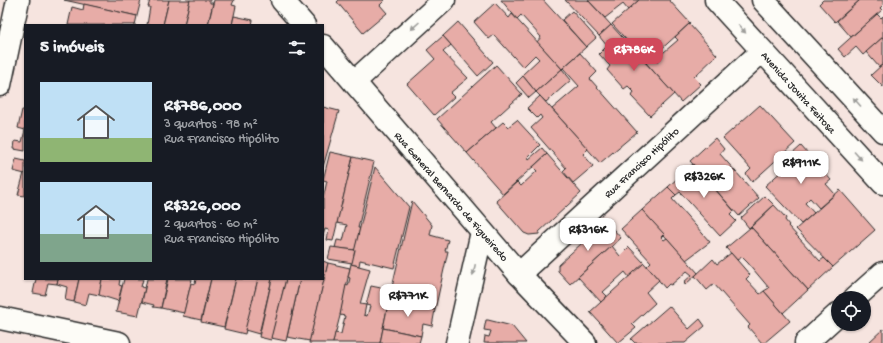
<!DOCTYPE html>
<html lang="pt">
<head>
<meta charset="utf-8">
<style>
  :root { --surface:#171b24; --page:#242831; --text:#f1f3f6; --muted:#9ea1a6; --accent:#d1495b }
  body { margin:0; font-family:"Gochi Hand",sans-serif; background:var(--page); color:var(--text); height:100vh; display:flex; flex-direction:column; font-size:15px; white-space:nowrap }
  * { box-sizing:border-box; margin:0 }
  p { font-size:13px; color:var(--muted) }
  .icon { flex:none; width:22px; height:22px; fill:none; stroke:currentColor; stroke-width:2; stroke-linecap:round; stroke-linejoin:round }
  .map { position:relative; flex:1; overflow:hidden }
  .drawer { position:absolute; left:24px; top:24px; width:300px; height:256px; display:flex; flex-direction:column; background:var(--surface); border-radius:0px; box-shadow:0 1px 3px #0004 }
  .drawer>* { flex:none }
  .buttons { position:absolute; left:831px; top:291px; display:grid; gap:8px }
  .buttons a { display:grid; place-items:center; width:40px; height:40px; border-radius:50%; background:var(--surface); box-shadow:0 1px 3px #0004; font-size:20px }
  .price { position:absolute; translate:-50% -34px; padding:0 9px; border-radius:8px; background:#fff; color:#222; font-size:13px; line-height:26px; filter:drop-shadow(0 1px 2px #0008) }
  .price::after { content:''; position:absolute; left:50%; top:24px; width:12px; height:9px; margin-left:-6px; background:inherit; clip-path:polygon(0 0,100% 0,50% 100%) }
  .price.selected { background:var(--accent); color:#fff }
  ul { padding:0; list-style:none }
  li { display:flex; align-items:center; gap:12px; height:100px; padding:0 16px }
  li span { display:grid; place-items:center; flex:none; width:112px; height:80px; border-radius:0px; color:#555 }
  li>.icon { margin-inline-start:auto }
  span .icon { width:48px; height:48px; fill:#fffc; stroke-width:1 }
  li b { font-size:17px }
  h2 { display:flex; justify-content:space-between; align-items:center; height:48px; padding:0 16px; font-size:17px }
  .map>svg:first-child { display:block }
  .building { fill:#e7aca7; stroke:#2b2b2b; fill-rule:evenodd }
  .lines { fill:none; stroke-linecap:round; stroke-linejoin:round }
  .street-casing { stroke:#2b2b2b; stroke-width:25 }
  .secondary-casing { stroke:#2b2b2b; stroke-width:25 }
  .primary-casing { stroke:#2b2b2b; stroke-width:25 }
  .street { stroke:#fdfcf7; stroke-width:22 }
  .secondary { stroke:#fdfcf7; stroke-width:22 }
  .primary { stroke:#fdfcf7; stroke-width:22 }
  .oneway { fill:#9e9e9b }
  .labels { text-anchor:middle; stroke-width:3; stroke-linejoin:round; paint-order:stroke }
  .street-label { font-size:11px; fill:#2b2b2b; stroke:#fdfcf7 }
</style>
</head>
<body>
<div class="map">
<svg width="883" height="343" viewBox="0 0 883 343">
  <rect width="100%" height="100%" fill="#f6e4df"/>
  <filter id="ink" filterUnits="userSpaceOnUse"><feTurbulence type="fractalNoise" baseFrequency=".025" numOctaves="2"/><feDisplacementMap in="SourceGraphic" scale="8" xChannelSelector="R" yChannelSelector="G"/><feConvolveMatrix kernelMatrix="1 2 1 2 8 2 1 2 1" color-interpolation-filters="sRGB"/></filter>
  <g filter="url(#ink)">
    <g class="building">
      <polygon points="64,0 141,0 137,16"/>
      <polygon points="150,0 169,0 163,25 147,25 150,7 148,7"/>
      <polygon points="169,0 190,0 184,25 163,25"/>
      <polygon points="190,0 210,0 210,3 213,3 208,25 184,25"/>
      <polygon points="214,0 234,0 232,5 236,6 232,25 208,25"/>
      <polygon points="339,0 385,0 380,5 387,13 363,33 337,2"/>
      <polygon points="501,0 543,0 586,47 562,69 537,42 541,37 521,15 517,19"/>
      <polygon points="565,0 588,0 611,25 599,36"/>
      <polygon points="588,0 639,0 628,10 623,4 605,18"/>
      <polygon points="639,0 669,0 690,23 646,63 632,48 633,47 612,24"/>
      <polygon points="823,0 860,0 835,22 819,4"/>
      <polygon points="860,0 883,0 883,5 880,8 882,10 851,37 837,21"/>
      <polygon points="495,3 509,18 512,14 562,69 536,92 522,75 539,59 535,55 523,67 494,35 489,39 474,22"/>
      <polygon points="84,4 137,16 135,25 68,25 72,7 83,10"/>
      <polygon points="572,11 596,38 586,47 562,20"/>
      <polygon points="877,14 881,18 883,16 883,37 863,55 856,47 845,57 838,49"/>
      <polygon points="234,16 253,20 252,25 232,25"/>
      <polygon points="458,22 493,62 478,76 443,36"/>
      <polygon points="689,24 717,55 694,77 701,84 681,102 646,63 653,57 656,62 659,60 657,58 678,40 675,37"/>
      <polygon points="611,25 674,94 650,116 631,96 634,92 628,86 624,89 607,70 610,66 599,54 607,46 599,36"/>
      <polygon points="443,36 451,45 443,52 468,78 450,93 454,97 434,115 407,84 435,59 427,50"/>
      <polygon points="883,37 883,64 879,67 866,52"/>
      <polygon points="580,53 597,72 590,79 637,132 600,163 552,109 579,86 563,68"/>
      <polygon points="883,64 883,87 871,75"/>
      <polygon points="496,65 522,94 491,122 496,128 467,153 437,119"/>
      <polygon points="562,69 571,80 546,102 536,92"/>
      <polygon points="523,76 536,92 529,98 516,83"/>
      <polygon points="540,96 588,149 583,154 593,166 573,183 563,171 566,168 531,128 542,118 540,115 537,118 527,108"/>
      <polygon points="760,105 795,143 752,182 746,174 751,169 723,138"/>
      <polygon points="323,107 339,111 323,167"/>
      <polygon points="22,110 25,110 25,130 18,128"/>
      <polygon points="517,120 540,145 528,157 529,159 542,148 547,154 503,194 467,153 503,122 508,127"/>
      <polygon points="25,130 25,151 14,149 15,141 22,142"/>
      <polygon points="715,138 724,149 720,154 759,198 739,216 690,161"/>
      <polygon points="801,146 831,180 826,184 835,194 819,208 810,198 805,203 814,213 801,224 765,186 784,169 780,165"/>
      <polygon points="330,152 353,157 333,241 327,240 329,230 325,229 323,236 323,199 327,181 323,180"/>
      <polygon points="547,154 581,193 539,232 539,234 529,235 524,233 496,201 517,182 521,186 537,171 533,167"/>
      <polygon points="353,157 374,162 358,228 360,228 355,250 335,248 337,240 343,241 347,225 337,223"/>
      <polygon points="16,159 25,161 25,174 13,171"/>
      <polygon points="693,164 734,211 730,215 736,221 720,236 680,192 676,195 668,187"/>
      <polygon points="375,167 409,207 394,268 360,260 359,266 351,264"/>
      <polygon points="24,173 25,174 25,196 18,195"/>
      <polygon points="668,187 676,195 672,199 710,242 686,260 642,210"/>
      <polygon points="840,190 875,230 833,267 796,229"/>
      <polygon points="765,196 774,205 749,228 741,218"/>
      <polygon points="412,201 432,225 430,235 448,240 445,251 448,251 435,310 389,300"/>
      <polygon points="774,205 786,218 785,220 789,225 788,226 820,261 824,258 833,267 808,290 751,227"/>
      <polygon points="642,210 664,234 661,237 664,240 667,238 698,273 685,285 684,282 692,275 687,271 671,285 669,284 665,288 647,266 651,262 621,229"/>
      <polygon points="606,221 621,238 570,284 558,271 558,265"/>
      <polygon points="751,227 808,290 783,313 764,291 769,288 748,263 742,257 737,260 726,248"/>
      <polygon points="612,246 620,256 629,247 644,263 629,277 625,272 603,292 607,296 601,302 578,277"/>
      <polygon points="331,247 355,250 352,263 328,259"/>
      <polygon points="731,253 750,275 746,279 760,294 764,291 790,321 764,343 762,343 748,327 750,325 714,284 707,290 695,276 713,259 717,264"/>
      <polygon points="323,261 328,263 310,341 287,337 300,279 323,279"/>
      <polygon points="328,263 350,268 341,312 333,343 309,343"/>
      <polygon points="644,263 659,280 646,292 655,303 632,324 636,328 618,343 590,312"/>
      <path d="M 351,264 L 370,269 L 360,304 L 366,305 L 371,286 L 391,290 L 380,343 L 333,343 L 335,333 L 341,334 L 345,316 L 340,315 L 346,285 L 348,286 L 350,278 L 348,277 ZM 366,305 L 370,306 L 367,316 L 364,315 Z"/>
      <polygon points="36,279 58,279 57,284 48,283 45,295 33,293"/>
      <polygon points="58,279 79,279 74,302 65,300 67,287 57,284"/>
      <polygon points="79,279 102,279 99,295 89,293 86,305 74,302"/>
      <polygon points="102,279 120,279 119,285 122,286 118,301 99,295"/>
      <polygon points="124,279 143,279 141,287 145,288 138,316 116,312"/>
      <polygon points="147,279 167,279 161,308 153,307 154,305 142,302"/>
      <polygon points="168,279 192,279 184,313 161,308"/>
      <polygon points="196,279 211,279 201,320 183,316 191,283 195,284"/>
      <polygon points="211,279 236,279 224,327 201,322"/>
      <polygon points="236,279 258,279 245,334 224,329"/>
      <polygon points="258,279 272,279 259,334 245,330"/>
      <polygon points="272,279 286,279 271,340 259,337"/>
      <polygon points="286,279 300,279 286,341 271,338"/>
      <polygon points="389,300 435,310 432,326 423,324 421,336 383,328"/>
      <polygon points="669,306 689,329 700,319 705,326 685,343 635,343 631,339"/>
      <polygon points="486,320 488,320 512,326 526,343 484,343 485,336 489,337 491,331 484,330"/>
      <polygon points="383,328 421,336 419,343 380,343"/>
      <polygon points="883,329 883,343 870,343 869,342"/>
    </g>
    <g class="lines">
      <defs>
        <polyline id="street" points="519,274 762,51"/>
        <g id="secondary">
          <polyline points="282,0 304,25"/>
          <polyline points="323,46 519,274 585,343"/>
          <polyline points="354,82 444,0"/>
          <polyline points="0,85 18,0"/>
          <polyline points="855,298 883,273"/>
          <polyline points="0,318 119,343"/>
          <polyline points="457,343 482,232"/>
          <polyline points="806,343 838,314"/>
        </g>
        <g id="primary">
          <polyline points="716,0 883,183"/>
          <polyline points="763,0 883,131"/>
        </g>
      </defs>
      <use href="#street" class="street-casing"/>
      <use href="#secondary" class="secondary-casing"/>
      <use href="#primary" class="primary-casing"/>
      <use href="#street" class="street"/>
      <use href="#secondary" class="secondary"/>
      <use href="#primary" class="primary"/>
    </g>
    <defs><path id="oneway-solid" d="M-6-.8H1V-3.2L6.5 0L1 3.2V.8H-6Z"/></defs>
    <g class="oneway">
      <use href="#oneway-solid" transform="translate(415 26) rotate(138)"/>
      <use href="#oneway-solid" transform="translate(742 29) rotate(48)"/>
      <use href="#oneway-solid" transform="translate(857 102) rotate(-132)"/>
      <use href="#oneway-solid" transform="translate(858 156) rotate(48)"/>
      <use href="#oneway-solid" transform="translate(474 270) rotate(103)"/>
    </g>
  </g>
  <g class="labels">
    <g class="street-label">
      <text transform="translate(799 92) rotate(48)" y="4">Avenida Jovita Feitosa</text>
      <text transform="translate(641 162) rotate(-43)" y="4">Rua Francisco Hipólito</text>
      <text transform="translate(452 196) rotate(49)" y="4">Rua General Bernardo de Figueiredo</text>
    </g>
  </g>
</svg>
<div class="buttons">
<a><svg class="icon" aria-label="locate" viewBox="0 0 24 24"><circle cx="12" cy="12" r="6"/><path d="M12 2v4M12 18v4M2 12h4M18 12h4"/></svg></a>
</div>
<b class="price selected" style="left:634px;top:72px">R$786K</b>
<b class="price" style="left:801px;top:185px">R$911K</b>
<b class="price" style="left:704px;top:199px">R$326K</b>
<b class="price" style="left:588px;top:252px">R$316K</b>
<b class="price" style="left:408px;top:318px">R$771K</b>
<section class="drawer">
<h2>5 imóveis<svg class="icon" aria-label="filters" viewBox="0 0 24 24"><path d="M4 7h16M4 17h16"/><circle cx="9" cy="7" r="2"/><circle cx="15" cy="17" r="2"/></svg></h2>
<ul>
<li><span style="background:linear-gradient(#bfe0f5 70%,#8fb573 0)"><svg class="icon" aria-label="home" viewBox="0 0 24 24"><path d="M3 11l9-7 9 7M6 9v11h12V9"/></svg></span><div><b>R$786,000</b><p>3 quartos · 98 m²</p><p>Rua Francisco Hipólito</p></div></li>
<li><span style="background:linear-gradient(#bfe0f5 65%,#7fa58c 0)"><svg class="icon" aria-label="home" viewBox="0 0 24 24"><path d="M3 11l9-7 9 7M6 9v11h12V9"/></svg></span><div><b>R$326,000</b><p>2 quartos · 60 m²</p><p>Rua Francisco Hipólito</p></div></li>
</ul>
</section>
</div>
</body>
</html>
